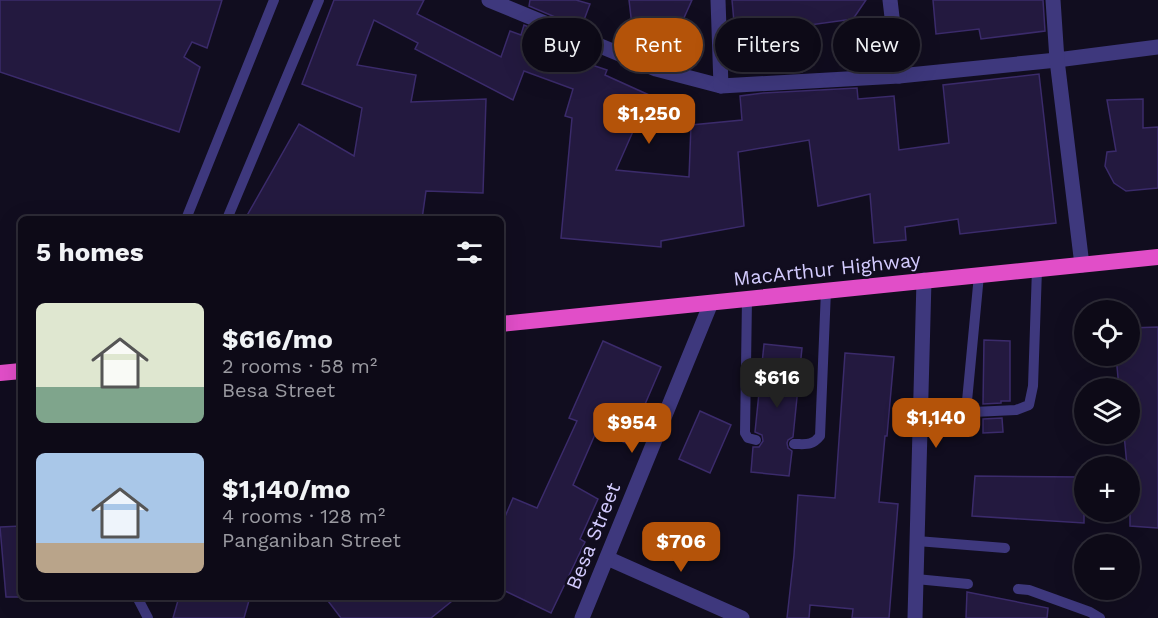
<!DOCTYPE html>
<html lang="en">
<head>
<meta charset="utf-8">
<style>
  :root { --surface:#0d0a17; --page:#161320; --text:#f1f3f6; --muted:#9a9aa1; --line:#2d2b36; --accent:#b45309 }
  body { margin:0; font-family:"Work Sans",sans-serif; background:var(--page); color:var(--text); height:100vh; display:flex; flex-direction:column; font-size:22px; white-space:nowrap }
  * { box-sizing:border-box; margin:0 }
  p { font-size:20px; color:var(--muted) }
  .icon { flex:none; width:33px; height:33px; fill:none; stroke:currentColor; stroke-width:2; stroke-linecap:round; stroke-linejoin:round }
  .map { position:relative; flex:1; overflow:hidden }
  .details { position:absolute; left:18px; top:216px; width:486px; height:384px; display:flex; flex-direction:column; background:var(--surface); border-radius:9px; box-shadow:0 6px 24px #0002,0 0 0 2px var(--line) }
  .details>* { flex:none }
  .banner { position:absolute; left:522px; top:18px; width:546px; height:54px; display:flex; gap:12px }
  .tools { position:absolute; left:1074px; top:300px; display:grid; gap:12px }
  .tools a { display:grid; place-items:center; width:66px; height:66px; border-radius:50%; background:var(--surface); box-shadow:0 6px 24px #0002,0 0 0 2px var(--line); font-size:30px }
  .price { position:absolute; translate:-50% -51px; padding:0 14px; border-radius:12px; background:var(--accent); color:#fff; font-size:20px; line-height:39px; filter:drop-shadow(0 2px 3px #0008) }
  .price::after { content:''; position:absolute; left:50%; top:36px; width:18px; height:14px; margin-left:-9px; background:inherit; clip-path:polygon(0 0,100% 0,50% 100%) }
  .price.current { background:#222; color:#fff }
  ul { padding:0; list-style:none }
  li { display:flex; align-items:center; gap:18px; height:150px; padding:0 18px }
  li span { display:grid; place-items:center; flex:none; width:168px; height:120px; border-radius:9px; color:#555 }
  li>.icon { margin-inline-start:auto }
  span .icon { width:72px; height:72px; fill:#fffc; stroke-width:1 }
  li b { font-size:26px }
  h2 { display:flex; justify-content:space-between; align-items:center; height:72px; padding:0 18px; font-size:26px }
  .pill { padding:0 21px; border-radius:27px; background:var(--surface); box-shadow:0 6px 24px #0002,0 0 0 2px var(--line); font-size:21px; line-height:54px }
  .pill.current { background:var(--accent); color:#fff }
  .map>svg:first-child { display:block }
  .building { fill:#23193f; stroke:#3b2b6b; stroke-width:1.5 }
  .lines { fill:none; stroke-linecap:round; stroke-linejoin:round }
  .service { stroke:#3e387d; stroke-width:10 }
  .minor { stroke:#3e387d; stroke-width:15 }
  .tertiary { stroke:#3e387d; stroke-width:15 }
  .trunk { stroke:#e14ec8; stroke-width:16 }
  .labels { text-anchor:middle; stroke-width:5; stroke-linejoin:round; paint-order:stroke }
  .street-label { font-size:20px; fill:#d3cbfe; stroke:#110d1f }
</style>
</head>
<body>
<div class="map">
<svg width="1158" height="618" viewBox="0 0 1158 618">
  <rect width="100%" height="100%" fill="#110d1f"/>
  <g class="building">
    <polygon points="0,0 222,0 207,48 192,42 184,57 200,67 179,132 0,72"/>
    <polygon points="334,0 424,0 417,14 501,57 510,31 521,35 524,25 575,46 571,58 607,70 605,75 649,95 616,170 689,177 691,125 742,120 740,96 763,93 857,88 858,99 894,96 899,150 949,143 943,85 1039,74 1056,223 960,234 958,219 905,227 906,240 874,243 870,194 818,206 809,140 738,152 744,226 661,241 661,247 561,238 572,118 565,116 573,89 524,71 513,100 415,49 418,43 374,20 357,65 416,75 411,102 486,99 483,193 426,191 422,219 245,219 299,124 354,156 362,108 302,84"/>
    <polygon points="530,0 576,0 590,4 581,28 529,6"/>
    <polygon points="629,0 692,0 670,49 636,41 634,34 633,34"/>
    <polygon points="732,0 866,0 853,19 802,26 816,57 802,72 771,73 738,66"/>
    <polygon points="933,0 1043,0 1045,31 981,39 979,29 936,34"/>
    <polygon points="1143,99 1143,128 1158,127 1158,188 1126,191 1114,183 1105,166 1107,152 1116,151 1107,100"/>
    <polygon points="1158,327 1158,528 1130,526 1130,466 1127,466 1124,434 1130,434 1130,388 1119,388 1116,356 1130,356 1130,328"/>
    <polygon points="984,340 1010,341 1010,401 1001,401 1001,403 983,404"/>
    <polygon points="603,341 661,367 628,444 597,430 573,485 598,499 580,539 585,542 551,613 501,589 501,526 513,498 537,508 577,421 569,418"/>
    <polygon points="764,344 802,348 793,437 788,440 787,443 788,448 792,451 789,476 751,472 753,447 759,447 763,441 762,435 755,432"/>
    <polygon points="845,353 894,357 887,436 885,436 879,502 898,504 889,618 852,618 853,609 810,605 809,618 787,618 794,555 798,495 835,498"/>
    <polygon points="700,411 731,425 710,473 679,459"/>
    <polygon points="1002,418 1003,432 983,433 983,419"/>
    <polygon points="975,476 1084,477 1084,523 972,516"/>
    <polygon points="21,526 21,597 6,597 0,527"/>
    <polygon points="967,592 1048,608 1047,618 966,618"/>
    <polygon points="179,597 250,597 244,618 173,618"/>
    <polygon points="325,597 457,597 431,618 341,618"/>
  </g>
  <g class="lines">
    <g class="service">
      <polyline points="186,219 274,0"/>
      <polyline points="227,219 319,0"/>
      <polyline points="979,275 967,401 968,408 973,412 1016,410 1029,405 1033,386 1037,269"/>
      <polyline points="747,299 745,433 748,438 756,440"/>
      <polyline points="920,410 973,412"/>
      <path d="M 794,444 C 806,444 812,446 820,436 L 826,290"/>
      <polyline points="917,541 1005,548"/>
      <polyline points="916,579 968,584"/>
      <polyline points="1018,589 1029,590 1090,612 1100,618"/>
      <polyline points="137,597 148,618"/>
    </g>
    <g class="minor">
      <polyline points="489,0 656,69 721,86 899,76 1057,60 1158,47"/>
      <polyline points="718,0 721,86"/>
      <polyline points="890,0 899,76"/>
      <polyline points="1053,0 1057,60 1082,265"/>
      <polyline points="607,558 742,618"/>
      <polyline points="582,618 711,303"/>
    </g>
    <polyline class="tertiary" points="915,618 924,280"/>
    <g class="trunk">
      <polyline points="501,324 1158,257"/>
      <polyline points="0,373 21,371"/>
    </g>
  </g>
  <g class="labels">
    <g class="street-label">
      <text transform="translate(827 269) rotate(-6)" y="7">MacArthur Highway</text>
      <text transform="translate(593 536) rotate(-68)" y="7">Besa Street</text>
    </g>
  </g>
</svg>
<div class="tools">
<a><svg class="icon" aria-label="locate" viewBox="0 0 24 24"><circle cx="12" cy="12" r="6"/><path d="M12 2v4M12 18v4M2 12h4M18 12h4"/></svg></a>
<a><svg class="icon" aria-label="layers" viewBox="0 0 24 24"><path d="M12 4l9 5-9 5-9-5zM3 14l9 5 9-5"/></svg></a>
<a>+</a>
<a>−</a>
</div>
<b class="price" style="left:649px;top:145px">$1,250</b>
<b class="price current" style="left:777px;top:409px">$616</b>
<b class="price" style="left:936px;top:449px">$1,140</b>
<b class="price" style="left:632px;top:454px">$954</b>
<b class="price" style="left:681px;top:573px">$706</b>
<div class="banner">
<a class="pill">Buy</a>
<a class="pill current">Rent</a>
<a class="pill">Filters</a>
<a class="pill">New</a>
</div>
<section class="details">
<h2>5 homes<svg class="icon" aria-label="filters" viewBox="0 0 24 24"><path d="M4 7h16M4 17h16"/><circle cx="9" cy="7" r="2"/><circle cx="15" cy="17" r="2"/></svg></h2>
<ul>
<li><span style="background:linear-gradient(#dfe7d0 70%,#7fa58c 0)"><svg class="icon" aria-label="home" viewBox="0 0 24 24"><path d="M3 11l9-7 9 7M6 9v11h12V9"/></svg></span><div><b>$616/mo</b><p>2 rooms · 58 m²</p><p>Besa Street</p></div></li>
<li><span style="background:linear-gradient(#a9c7e8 75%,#b9a48a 0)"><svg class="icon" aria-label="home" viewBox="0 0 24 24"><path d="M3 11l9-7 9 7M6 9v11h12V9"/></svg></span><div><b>$1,140/mo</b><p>4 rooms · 128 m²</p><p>Panganiban Street</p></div></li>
</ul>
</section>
</div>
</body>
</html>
